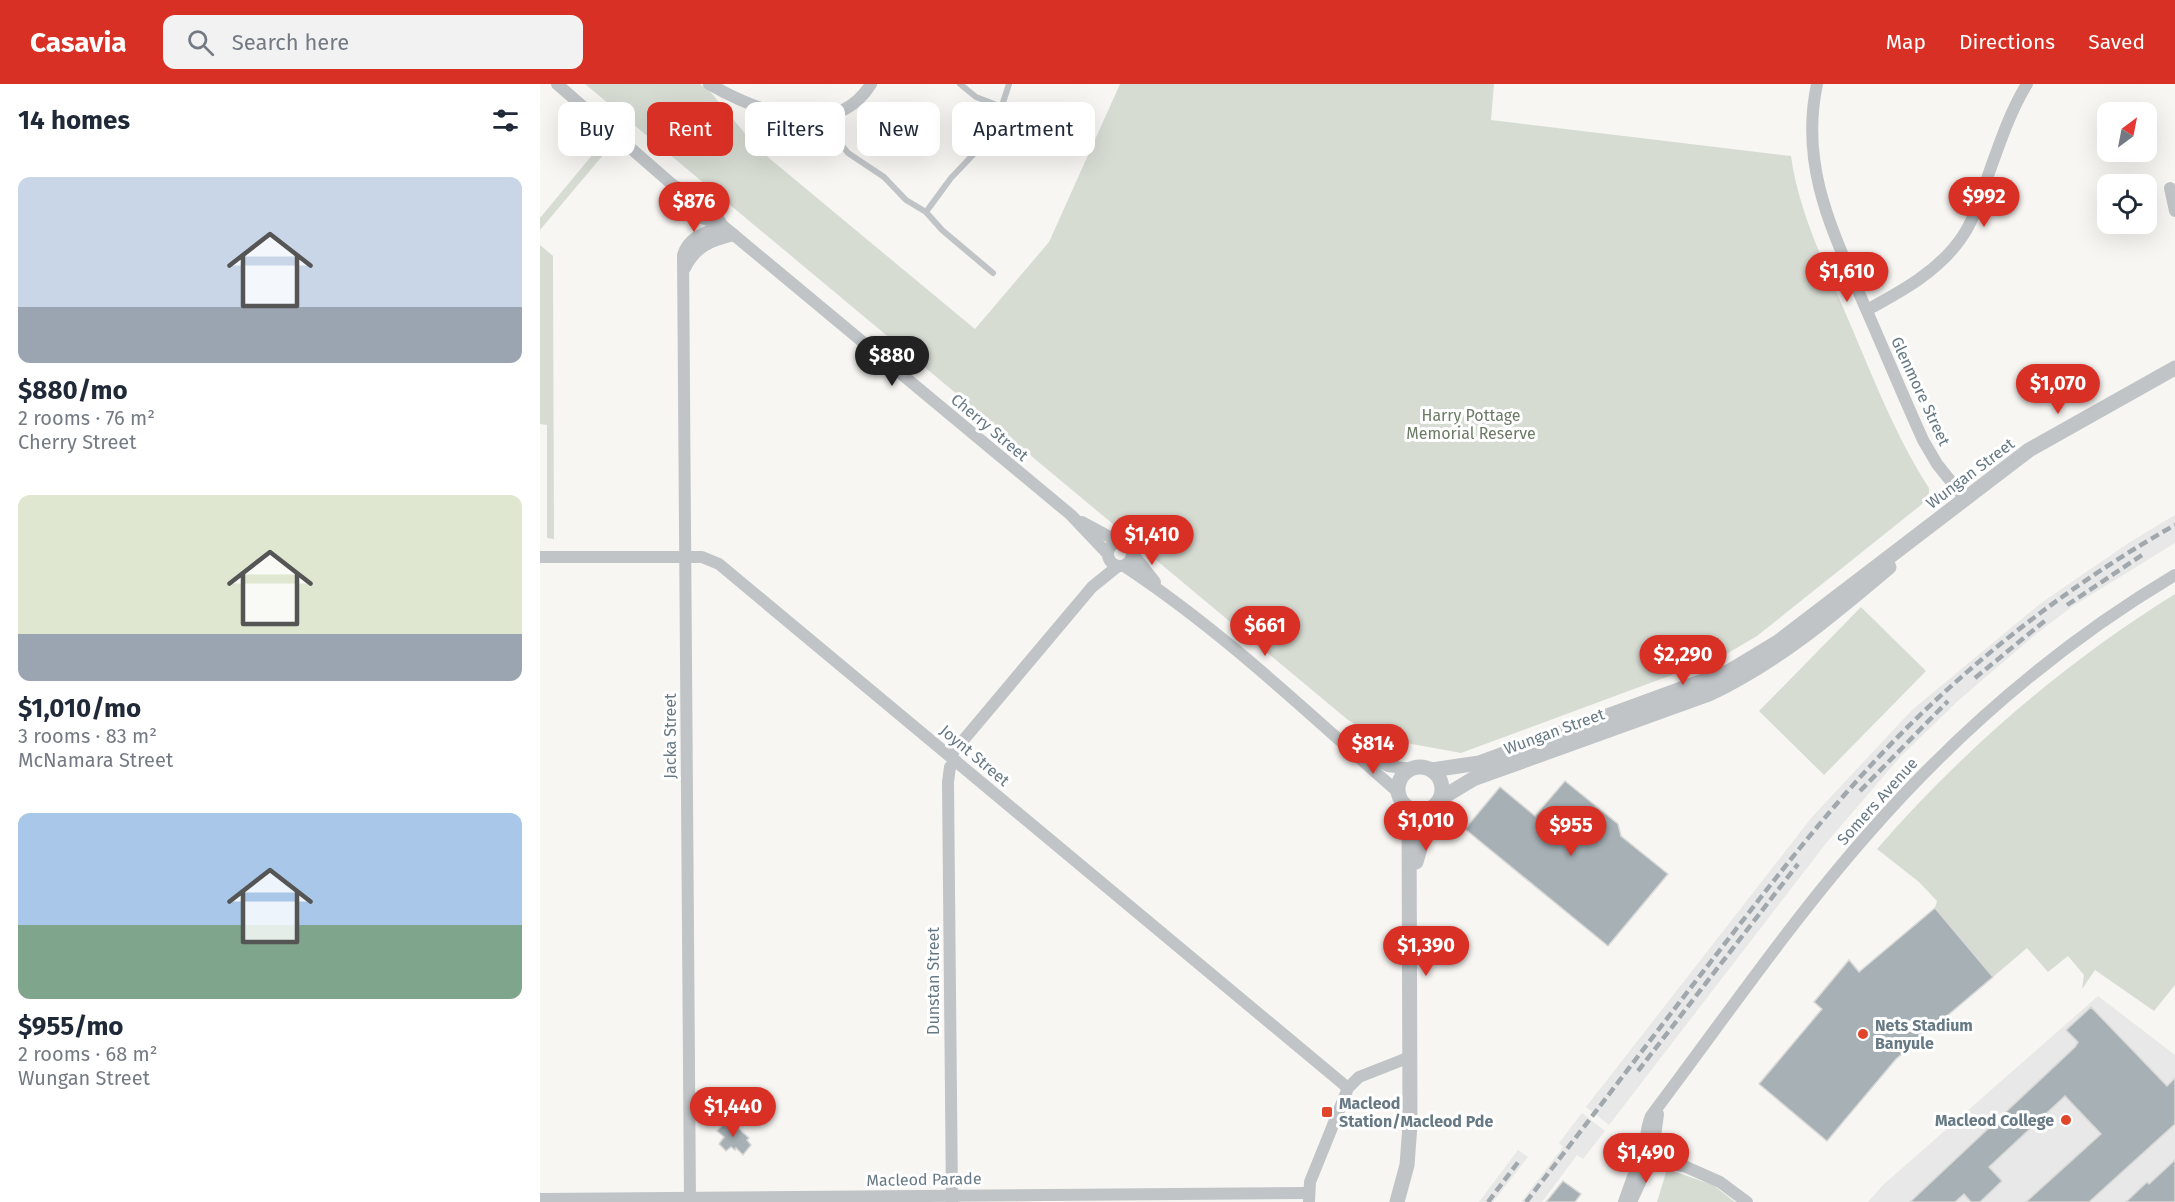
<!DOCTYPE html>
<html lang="en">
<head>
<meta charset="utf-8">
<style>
  :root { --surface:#fff; --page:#f2f2f3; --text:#1f2937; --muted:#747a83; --accent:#d93025 }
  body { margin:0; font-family:"Fira Sans",sans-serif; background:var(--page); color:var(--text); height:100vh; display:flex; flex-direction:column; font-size:22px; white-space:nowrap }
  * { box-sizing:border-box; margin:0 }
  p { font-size:20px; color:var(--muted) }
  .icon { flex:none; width:33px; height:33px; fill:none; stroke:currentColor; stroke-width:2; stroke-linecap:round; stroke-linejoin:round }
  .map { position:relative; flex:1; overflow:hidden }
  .panel { display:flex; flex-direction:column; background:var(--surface); width:540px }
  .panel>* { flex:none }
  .banner { position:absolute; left:18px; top:18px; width:570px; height:54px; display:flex; gap:12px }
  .needle { width:39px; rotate:32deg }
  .controls { position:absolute; left:1557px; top:18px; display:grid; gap:12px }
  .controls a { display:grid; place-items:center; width:60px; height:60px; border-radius:12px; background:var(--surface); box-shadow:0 6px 24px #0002; font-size:30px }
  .price { position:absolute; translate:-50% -51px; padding:0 14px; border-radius:21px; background:var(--accent); color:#fff; font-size:20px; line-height:39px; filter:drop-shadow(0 2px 3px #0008) }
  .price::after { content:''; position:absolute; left:50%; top:36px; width:18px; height:14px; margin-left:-9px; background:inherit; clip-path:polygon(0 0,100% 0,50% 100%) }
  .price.active { background:#222; color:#fff }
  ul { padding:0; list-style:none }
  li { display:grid; align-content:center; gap:12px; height:318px; padding:0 18px }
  li span { display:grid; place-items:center; height:186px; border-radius:12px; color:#555 }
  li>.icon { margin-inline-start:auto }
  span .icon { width:108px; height:108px; fill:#fffc; stroke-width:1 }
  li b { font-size:26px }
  h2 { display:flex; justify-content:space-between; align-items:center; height:72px; padding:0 18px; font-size:26px }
  .tag { padding:0 21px; border-radius:12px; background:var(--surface); box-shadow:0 6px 24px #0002; font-size:21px; line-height:54px }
  .tag.active { background:var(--accent); color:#fff }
  header { display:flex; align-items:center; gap:36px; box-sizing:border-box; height:84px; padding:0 30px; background:var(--accent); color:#fff }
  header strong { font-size:28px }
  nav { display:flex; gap:33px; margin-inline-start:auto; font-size:21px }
  .search { width:420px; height:54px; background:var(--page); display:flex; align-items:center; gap:15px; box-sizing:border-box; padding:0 21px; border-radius:12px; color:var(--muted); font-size:22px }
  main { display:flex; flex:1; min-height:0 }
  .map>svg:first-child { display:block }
  .built { fill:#e7e8e7 }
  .green { fill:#d7dcd3 }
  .building { fill:#a6b0b5; stroke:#d8d8d6; stroke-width:1.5 }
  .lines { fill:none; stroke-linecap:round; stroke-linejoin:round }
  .service { stroke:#c0c4c7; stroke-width:6 }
  .minor { stroke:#c0c4c7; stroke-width:12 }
  .tertiary { stroke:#c0c4c7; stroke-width:15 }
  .rail { stroke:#a1a8ad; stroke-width:4.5; stroke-dasharray:9 4.5; stroke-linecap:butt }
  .poi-dot { fill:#e1452a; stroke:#fff; stroke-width:2 }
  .labels { text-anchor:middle; stroke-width:6; stroke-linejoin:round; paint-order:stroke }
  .street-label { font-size:16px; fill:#667984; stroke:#fff }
  .park-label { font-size:16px; fill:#6b7b65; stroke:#fff }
  .poi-label { font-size:16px; font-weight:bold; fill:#667984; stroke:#fff; text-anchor:start }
</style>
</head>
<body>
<header>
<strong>Casavia</strong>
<div class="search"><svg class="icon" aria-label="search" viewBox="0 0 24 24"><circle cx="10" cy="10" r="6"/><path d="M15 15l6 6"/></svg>Search here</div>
<nav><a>Map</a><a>Directions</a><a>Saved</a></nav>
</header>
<main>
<section class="panel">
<h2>14 homes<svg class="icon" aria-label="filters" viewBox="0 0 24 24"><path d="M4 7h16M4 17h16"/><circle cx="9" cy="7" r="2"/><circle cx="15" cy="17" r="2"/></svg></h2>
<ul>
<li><span style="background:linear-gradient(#c9d6e8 70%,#9aa5b1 0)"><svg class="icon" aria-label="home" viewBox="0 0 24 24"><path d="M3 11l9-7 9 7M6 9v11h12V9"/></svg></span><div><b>$880/mo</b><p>2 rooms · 76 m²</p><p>Cherry Street</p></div></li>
<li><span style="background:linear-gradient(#dfe7d0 75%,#9aa5b1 0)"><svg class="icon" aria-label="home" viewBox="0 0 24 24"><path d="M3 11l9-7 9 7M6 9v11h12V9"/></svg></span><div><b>$1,010/mo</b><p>3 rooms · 83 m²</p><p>McNamara Street</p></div></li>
<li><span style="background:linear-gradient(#a9c7e8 60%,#7fa58c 0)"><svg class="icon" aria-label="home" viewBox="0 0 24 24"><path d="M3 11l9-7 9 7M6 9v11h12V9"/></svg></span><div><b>$955/mo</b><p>2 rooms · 68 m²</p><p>Wungan Street</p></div></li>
</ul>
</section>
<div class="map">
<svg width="1635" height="1118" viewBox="0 0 1635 1118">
  <rect width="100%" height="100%" fill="#f7f6f3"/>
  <g class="built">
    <polygon points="1635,431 1635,459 1533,522 1496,550 1419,616 1361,672 1287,758 1069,1041 1046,1023 1272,733 1372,626 1501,519 1590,458"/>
    <polygon points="1558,912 1635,971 1635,1118 1328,1118 1343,1101"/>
    <polygon points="1042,1029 1065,1047 1043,1075 1037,1071 1002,1118 981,1118 1023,1063 1019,1059"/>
    <polygon points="978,1066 988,1073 953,1118 939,1118"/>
  </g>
  <g class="green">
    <path d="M 45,0 L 160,0 L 168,5 L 218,65 L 435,245 L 509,158 L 580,0 L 954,0 L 951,36 L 1251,72 C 1259,130 1286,182 1308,235 C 1333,293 1355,351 1389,404 L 1389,412 L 1381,421 L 1217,552 L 1183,572 L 921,669 L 839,654 L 808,636 Z"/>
    <polygon points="58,64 64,70 0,146 0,134"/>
    <polygon points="0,161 13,172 14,455 7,454 7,341 0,340"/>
    <path d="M 1635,510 L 1635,901 L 1614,927 L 1555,886 L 1542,905 L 1544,891 L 1528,872 L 1508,888 L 1487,864 L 1453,893 L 1395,824 L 1397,817 L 1379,798 L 1337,765 C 1423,666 1524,579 1635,510 Z"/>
    <polygon points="1321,523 1386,587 1284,691 1219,627"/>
    <polygon points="1127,1085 1173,1101 1195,1118 1117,1118"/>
  </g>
  <g class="building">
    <polygon points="1025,697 1078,740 1081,752 1128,790 1068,862 925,745 960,703 995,732"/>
    <polygon points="1395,824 1453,893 1356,975 1287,1057 1219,1000 1282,925 1274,918 1309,876 1319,888"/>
    <polygon points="1551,923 1627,1002 1635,994 1635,1040 1549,1118 1486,1118 1561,1050 1525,1012 1449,1083 1462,1097 1440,1118 1431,1118 1424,1110 1415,1118 1370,1118 1535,963 1538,958 1526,946"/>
    <polygon points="188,1035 209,1054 207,1056 211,1061 203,1071 196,1064 195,1066 191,1063 186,1067 179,1060 184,1053 177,1047"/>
    <polygon points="1635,1076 1635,1118 1586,1118 1607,1098 1609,1100"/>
    <polygon points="1023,1097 1041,1110 1035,1118 1006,1118"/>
  </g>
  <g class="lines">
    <g class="service">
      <polyline points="420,0 436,13 462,23"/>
      <polyline points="458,34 503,63"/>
      <polyline points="292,49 308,69 344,93 366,116 386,128 402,146 453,189"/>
      <polyline points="386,128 411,94 448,55 458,34 469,0"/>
    </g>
    <g class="minor">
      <polyline points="17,0 134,102 152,130 183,142"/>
      <path d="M 169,0 C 217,27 294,59 331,0"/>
      <path d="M 1277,0 C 1259,84 1294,150 1326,225 C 1345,268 1363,312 1383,356 L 1397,380 L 1425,415"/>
      <polyline points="134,102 163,112 183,142 194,151 531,431 567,469"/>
      <polyline points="1630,104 1635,127"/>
      <path d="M 145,184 C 156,162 170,157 194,151"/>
      <path d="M 1327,226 C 1362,207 1399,187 1422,153 C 1435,134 1441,111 1449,89 C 1460,58 1470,28 1487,0"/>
      <polyline points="542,438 579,458"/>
      <circle cx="580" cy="470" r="12"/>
      <polyline points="592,469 615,498"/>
      <polyline points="0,473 162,473 179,480 808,1004"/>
      <path d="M 584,482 C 683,547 770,631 859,709"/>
      <polyline points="817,666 848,682 871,685"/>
      <polyline points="410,672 552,503 578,482"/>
      <polyline points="1118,1030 1115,1053 1120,1067 1144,1082 1180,1098 1207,1118"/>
      <path d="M 1144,1082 C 1113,1079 1098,1066 1111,1032 C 1182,938 1249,840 1327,751 C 1416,649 1519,560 1635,491"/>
      <polyline points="0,1115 768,1109"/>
      <polyline points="412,1117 408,698 410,683 416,677"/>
      <path d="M 150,1118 L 143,171 C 149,152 166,148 183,142"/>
      <polyline points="769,1118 770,1098 808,1004 819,993 870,973"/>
      <polyline points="1084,1118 1095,1087 1120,1067"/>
      <polyline points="1091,1118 1104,1090 1118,1071"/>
    </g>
    <g class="tertiary">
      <circle cx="880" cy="705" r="22"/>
      <polyline points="892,686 939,679 1190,587 1238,558 1489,366 1635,284"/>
      <path d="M 900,715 L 933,695 L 1169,610 C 1237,578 1292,531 1349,483"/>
      <polyline points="876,778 892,724"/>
      <polyline points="857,1118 867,1081 870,1041 869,724"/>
    </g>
    <g class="rail">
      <polyline points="1527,521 1602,471"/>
      <polyline points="1435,594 1507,535"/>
      <polyline points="1320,707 1408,617"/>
      <polyline points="1098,987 1258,780"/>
      <polyline points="948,1118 979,1077"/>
      <path d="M 986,1118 C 1052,1033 1117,947 1183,862 C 1245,782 1307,701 1380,631 C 1457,557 1543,493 1635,441"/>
    </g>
  </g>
  <g class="poi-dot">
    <circle cx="1323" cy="950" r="6"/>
    <rect x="781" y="1022" width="12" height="12" rx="3"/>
    <circle cx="1526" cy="1036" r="6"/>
  </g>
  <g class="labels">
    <g class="street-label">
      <text transform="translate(1381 307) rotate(65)" y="6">Glenmore Street</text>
      <text transform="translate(450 343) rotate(40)" y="6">Cherry Street</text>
      <text transform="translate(1430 389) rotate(-37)" y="6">Wungan Street</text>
      <text transform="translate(1014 647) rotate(-20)" y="6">Wungan Street</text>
      <text transform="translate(130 652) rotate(-90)" y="6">Jacka Street</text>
      <text transform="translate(435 671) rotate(40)" y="6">Joynt Street</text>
      <text transform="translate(1337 717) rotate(-48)" y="6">Somers Avenue</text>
      <text transform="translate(393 897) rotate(-90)" y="6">Dunstan Street</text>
      <text transform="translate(384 1095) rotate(-1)" y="6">Macleod Parade</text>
    </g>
    <g class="park-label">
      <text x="931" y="337">Harry Pottage<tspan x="931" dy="18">Memorial Reserve</tspan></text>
    </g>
    <g class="poi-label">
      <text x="1335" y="947">Nets Stadium<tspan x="1335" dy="18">Banyule</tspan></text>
      <text x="799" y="1025">Macleod<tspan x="799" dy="18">Station/Macleod Pde</tspan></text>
      <text x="1514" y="1042" text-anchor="end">Macleod College</text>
    </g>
  </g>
</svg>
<div class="controls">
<a><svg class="needle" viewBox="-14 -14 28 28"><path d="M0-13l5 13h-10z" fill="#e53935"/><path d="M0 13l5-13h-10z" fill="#747a83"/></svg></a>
<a><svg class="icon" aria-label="locate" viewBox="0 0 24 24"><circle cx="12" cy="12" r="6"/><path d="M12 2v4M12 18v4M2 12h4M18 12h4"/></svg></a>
</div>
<b class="price" style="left:1444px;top:144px">$992</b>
<b class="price" style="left:154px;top:149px">$876</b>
<b class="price" style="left:1307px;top:219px">$1,610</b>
<b class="price active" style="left:352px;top:303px">$880</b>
<b class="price" style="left:1518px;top:331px">$1,070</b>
<b class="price" style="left:612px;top:482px">$1,410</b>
<b class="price" style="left:725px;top:573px">$661</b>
<b class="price" style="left:1143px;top:602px">$2,290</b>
<b class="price" style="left:833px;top:691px">$814</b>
<b class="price" style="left:886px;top:768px">$1,010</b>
<b class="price" style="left:1031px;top:773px">$955</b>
<b class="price" style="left:886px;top:893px">$1,390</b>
<b class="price" style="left:193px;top:1054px">$1,440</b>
<b class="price" style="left:1106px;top:1100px">$1,490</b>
<div class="banner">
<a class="tag">Buy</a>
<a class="tag active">Rent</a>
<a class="tag">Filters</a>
<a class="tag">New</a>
<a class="tag">Apartment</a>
</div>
</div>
</main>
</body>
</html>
